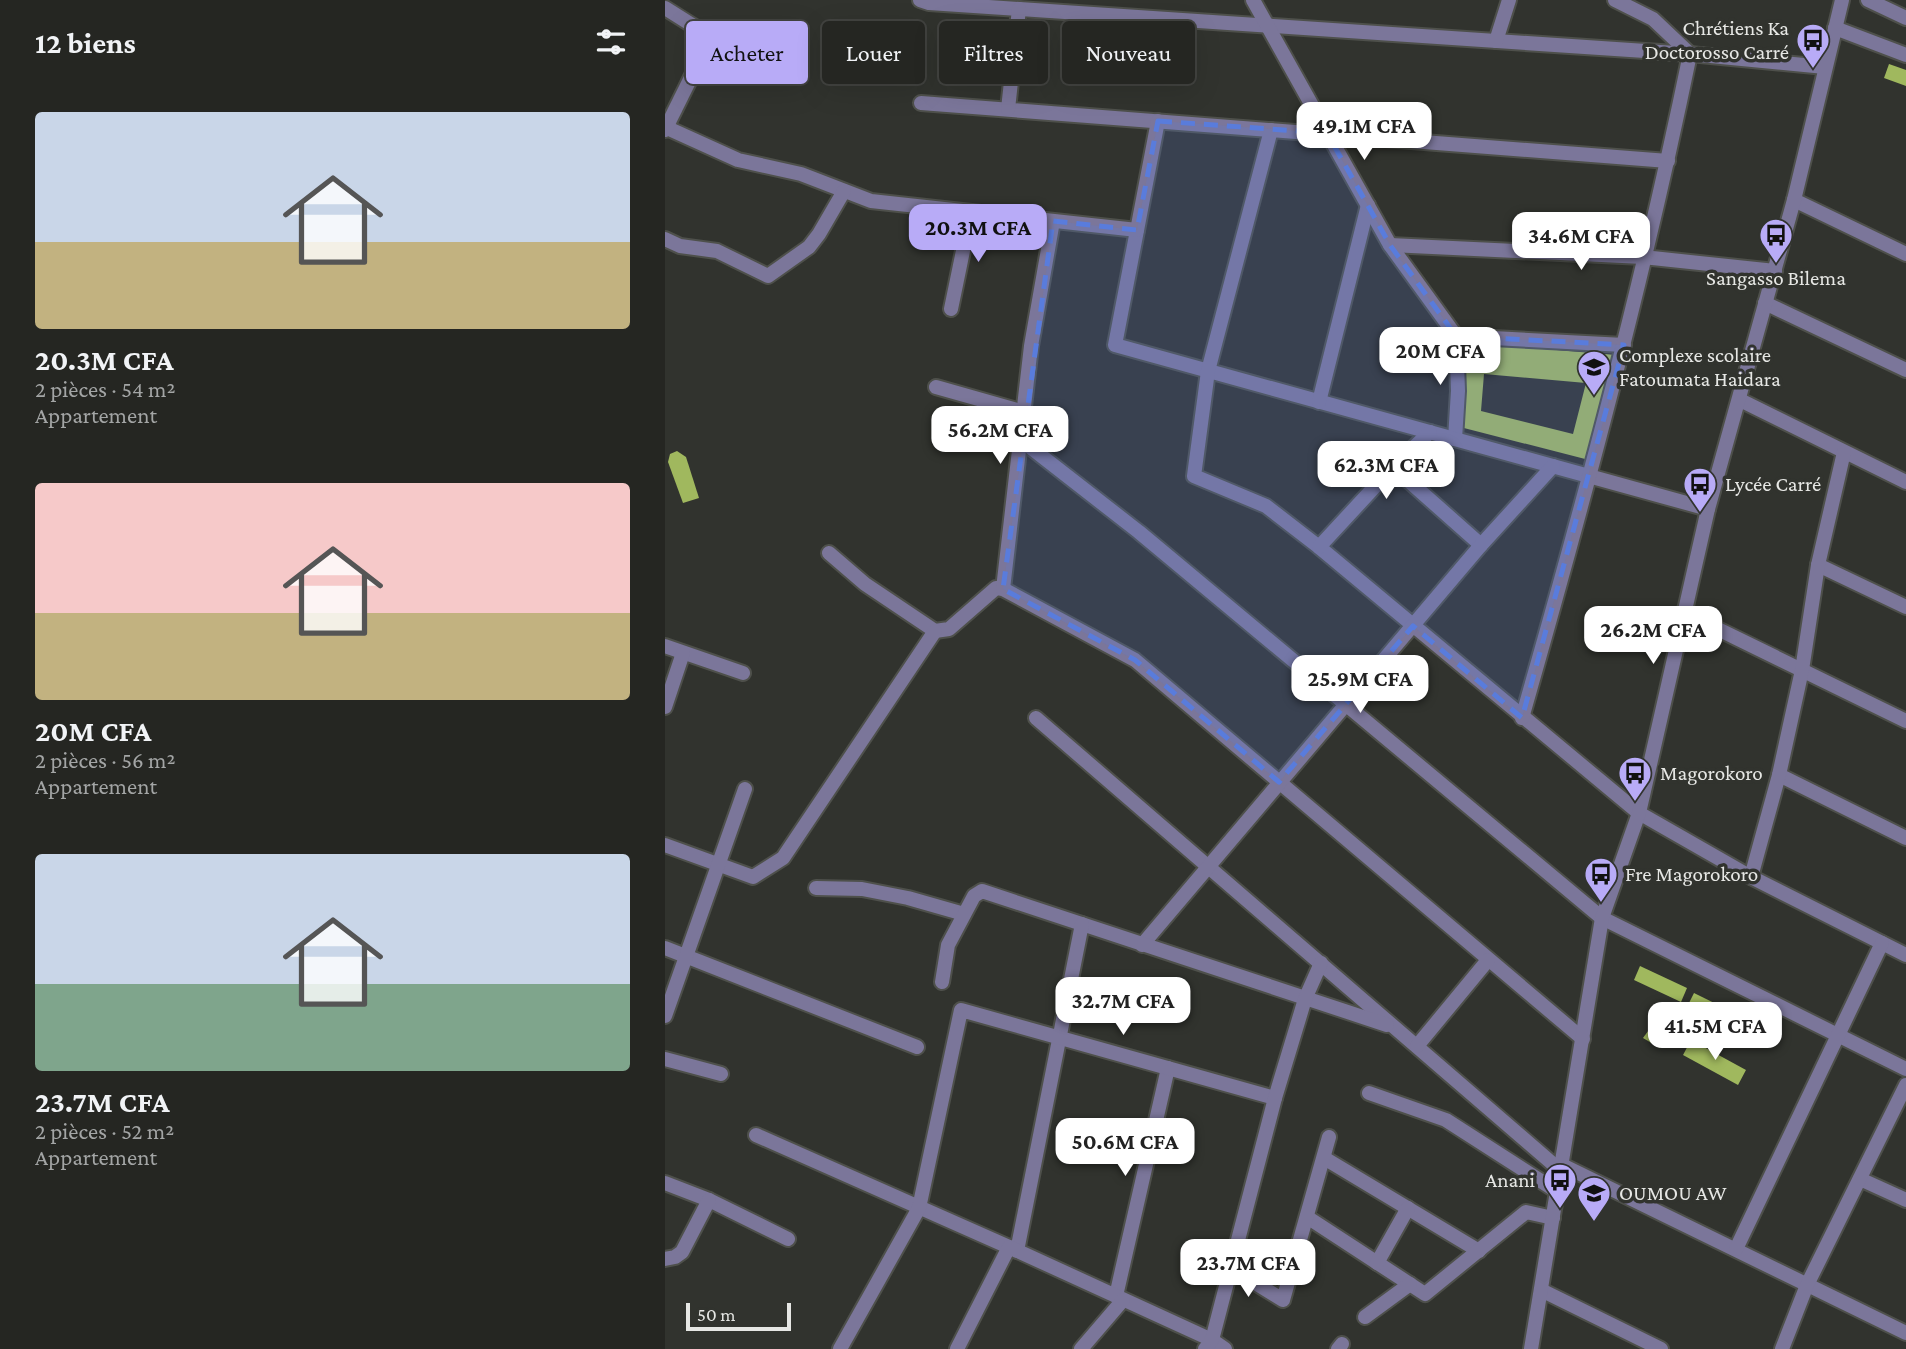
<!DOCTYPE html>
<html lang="fr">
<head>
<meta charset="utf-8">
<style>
  :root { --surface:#252622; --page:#2d2e2a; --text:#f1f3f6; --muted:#a3a5a5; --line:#424340; --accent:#b8abf7 }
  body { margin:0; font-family:"Crimson Pro",serif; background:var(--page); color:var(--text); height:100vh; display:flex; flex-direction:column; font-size:26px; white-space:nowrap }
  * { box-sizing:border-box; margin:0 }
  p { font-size:23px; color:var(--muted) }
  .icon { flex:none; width:38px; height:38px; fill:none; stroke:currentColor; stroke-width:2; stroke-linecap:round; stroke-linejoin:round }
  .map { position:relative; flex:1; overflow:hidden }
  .details { display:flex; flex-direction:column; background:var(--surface); width:665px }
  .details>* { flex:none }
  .top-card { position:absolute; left:21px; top:21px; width:665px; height:63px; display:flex; gap:14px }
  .scale { position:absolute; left:21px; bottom:18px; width:105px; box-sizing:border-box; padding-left:7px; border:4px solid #e6e7e4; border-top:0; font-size:19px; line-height:24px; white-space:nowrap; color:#e6e7e4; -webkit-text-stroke:5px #31332e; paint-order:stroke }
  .price { position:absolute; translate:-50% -60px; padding:0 16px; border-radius:14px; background:#fff; color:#222; font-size:23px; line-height:46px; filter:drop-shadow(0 2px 4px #0008) }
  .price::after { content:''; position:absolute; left:50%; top:42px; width:21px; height:16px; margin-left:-10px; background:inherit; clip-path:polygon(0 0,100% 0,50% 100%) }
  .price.selected { background:var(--accent); color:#111 }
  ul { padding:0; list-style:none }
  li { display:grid; align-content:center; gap:14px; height:371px; padding:0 35px }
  li span { display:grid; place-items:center; height:217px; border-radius:7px; color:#555 }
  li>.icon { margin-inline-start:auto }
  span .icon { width:126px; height:126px; fill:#fffc; stroke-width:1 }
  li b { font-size:30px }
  h2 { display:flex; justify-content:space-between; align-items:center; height:84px; padding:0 35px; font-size:30px }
  .tag { padding:0 24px; border-radius:7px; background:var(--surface); box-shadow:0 7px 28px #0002,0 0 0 2px var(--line); font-size:24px; line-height:63px }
  .tag.selected { background:var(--accent); color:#111 }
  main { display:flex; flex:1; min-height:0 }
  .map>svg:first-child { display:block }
  .building { fill:#a0b85e; fill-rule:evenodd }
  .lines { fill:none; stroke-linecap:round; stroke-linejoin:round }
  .minor-casing { stroke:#4e504b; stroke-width:18 }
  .minor { stroke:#7b769a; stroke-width:14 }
  .marked { fill:#597cdc; fill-opacity:0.2; stroke:#597cdc; stroke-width:5; stroke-dasharray:14 9; stroke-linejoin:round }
  .labels { text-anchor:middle; stroke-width:7; stroke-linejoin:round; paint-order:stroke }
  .poi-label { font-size:21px; fill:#e6e7e4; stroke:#31332e; text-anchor:start }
</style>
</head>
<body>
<main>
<section class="details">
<h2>12 biens<svg class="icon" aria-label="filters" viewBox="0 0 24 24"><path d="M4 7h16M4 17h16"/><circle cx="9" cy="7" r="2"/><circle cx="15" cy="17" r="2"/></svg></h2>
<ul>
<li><span style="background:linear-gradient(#c9d6e8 60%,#c2b280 0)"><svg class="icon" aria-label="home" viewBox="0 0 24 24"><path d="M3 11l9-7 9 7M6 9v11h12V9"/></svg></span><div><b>20.3M CFA</b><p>2 pièces · 54 m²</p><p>Appartement</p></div></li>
<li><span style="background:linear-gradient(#f6c9c9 60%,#c2b280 0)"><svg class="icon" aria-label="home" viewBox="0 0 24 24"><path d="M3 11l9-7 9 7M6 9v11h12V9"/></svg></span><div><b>20M CFA</b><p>2 pièces · 56 m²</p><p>Appartement</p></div></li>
<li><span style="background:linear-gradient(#c9d6e8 60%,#7fa58c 0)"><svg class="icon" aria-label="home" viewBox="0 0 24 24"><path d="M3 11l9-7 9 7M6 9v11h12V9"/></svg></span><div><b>23.7M CFA</b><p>2 pièces · 52 m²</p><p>Appartement</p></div></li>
</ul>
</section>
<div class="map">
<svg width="1241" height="1349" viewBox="0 0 1241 1349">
  <rect width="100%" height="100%" fill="#31332e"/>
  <g class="building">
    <polygon points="1224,64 1241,70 1241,86 1219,78"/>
    <path d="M 795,342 L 951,355 L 924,460 L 795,427 ZM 819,374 L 921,383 L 908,434 L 816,411 Z"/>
    <polygon points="12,451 21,457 34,498 18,503 3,462 5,454"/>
    <polygon points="975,966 1022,988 1016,1002 969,980"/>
    <polygon points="1029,993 1100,1028 1094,1041 1023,1005"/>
    <polygon points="986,1027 1002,1037 995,1048 978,1038"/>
    <polygon points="1026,1040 1081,1070 1073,1085 1018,1055"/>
  </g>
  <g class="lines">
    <defs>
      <g id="minor">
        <polyline points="255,0 264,3 1025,54 1160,67"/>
        <polyline points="588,0 725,245 791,336 793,391 790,439"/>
        <polyline points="1203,0 1241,18"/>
        <polyline points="0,8 46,37 135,73"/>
        <polyline points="1170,28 1241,55"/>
        <polyline points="831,41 844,0"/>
        <polyline points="256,103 1003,161"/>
        <polyline points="343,109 354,9"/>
        <polyline points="493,121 450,345 1043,509"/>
        <polyline points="0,127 73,160 136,174 206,201 472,230"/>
        <polyline points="0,130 46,37"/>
        <polyline points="606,130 543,371 529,476 601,506 654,547 974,813 1086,877 1241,955"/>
        <polyline points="1129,200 1241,254"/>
        <polyline points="0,239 15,246 52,251 103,276 144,247 154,234 179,191"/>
        <polyline points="725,245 978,257 1110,271"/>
        <polyline points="1100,303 1241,370"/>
        <polyline points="286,309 306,212"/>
        <polyline points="791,336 959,345"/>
        <polyline points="271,387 359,412"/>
        <polyline points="1075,400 1241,482"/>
        <polyline points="654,402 703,205"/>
        <polyline points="356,440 474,532 937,918 1241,1069"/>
        <polyline points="728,467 816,545"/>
        <polyline points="654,547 728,467 765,432"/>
        <polyline points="164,553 200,584 270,631 284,629 331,588 338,589 470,660 918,1039"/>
        <polyline points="1153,565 1241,607"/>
        <polyline points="338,589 366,346 388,221"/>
        <polyline points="1018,612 1241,721"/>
        <polyline points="0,646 78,673"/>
        <polyline points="0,707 18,653"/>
        <polyline points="371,718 896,1171"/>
        <path d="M 857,718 C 920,498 979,278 1025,54 L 988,19 L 950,0"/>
        <polyline points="1114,775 1241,838"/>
        <polyline points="0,845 88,877 118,858 270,631"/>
        <polyline points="1086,877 1114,775 1137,670 1153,565 1179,452"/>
        <polyline points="151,888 197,889 243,898 299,914"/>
        <polyline points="477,945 816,545 888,466"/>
        <polyline points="0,948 252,1047"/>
        <polyline points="277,982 283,945 309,896 317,891 722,1025"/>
        <polyline points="0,1016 80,789"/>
        <polyline points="752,1046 823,960"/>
        <polyline points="0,1059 56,1074"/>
        <polyline points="704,1093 781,1120 893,1192"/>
        <polyline points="91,1135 344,1247"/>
        <polyline points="659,1158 814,1251"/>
        <polyline points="897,1165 1241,1333"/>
        <polyline points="1195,1179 1241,1200"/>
        <polyline points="0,1183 44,1200 123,1239"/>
        <polyline points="642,1217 760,1294 861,1212 888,1218"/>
        <polyline points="1071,1249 1217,943"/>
        <polyline points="352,1251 417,924"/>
        <polyline points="0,1259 10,1257 17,1252 44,1200"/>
        <polyline points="712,1263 743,1208"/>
        <polyline points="566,1268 618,1300 664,1137"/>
        <polyline points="876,1290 996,1349"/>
        <polyline points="451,1296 503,1068"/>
        <polyline points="700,1317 745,1284"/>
        <polyline points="175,1349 254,1208 296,1010 610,1098"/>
        <polyline points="292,1349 344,1247 547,1340 560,1349"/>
        <polyline points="416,1349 458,1300"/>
        <polyline points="540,1349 547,1340 610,1098 640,999 656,963"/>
        <polyline points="673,1349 677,1344"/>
        <polyline points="866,1349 937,918 974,813 1043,509 1129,200 1177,0"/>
        <polyline points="1117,1349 1142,1285 1241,1085"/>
      </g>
    </defs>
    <use href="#minor" class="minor-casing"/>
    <use href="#minor" class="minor"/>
  </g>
  <path class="marked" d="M 493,121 L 662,133 L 725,245 L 791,336 L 959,345 L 857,718 L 748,626 L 614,782 L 470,660 L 338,589 L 388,221 L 472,230 Z"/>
  <defs>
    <symbol id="bus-pin" viewBox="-11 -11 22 30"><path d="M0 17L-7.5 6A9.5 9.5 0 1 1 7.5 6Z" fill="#b8abf7" stroke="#31332e"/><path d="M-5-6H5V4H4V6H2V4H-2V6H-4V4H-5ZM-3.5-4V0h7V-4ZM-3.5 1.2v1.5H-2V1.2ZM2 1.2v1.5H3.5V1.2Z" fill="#111"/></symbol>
    <symbol id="school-pin" viewBox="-11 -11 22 30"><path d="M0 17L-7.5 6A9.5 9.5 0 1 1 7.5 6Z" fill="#b8abf7" stroke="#31332e"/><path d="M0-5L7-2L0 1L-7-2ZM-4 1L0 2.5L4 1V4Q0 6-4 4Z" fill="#111"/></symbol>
  </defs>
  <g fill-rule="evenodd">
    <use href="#bus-pin" x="1129" y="21" width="38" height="52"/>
    <use href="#bus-pin" x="1092" y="216" width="38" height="52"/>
    <use href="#school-pin" x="910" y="348" width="38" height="52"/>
    <use href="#bus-pin" x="1016" y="465" width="38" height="52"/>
    <use href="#bus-pin" x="951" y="754" width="38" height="52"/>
    <use href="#bus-pin" x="917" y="855" width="38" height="52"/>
    <use href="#bus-pin" x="876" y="1161" width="38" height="52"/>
    <use href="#school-pin" x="910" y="1174" width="38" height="52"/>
  </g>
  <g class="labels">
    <g class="poi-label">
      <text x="1124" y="35" text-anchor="end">Chrétiens Ka<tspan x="1124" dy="24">Doctorosso Carré</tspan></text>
      <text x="1111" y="285" text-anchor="middle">Sangasso Bilema</text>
      <text x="954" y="362">Complexe scolaire<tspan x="954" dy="24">Fatoumata Haidara</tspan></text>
      <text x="1060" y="491">Lycée Carré</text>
      <text x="995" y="780">Magorokoro</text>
      <text x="960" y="881">Fre Magorokoro</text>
      <text x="870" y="1187" text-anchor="end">Anani</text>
      <text x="954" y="1200">OUMOU AW</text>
    </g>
  </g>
</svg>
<div class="scale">50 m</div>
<b class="price" style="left:699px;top:162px">49.1M CFA</b>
<b class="price selected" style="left:313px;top:264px">20.3M CFA</b>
<b class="price" style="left:916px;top:272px">34.6M CFA</b>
<b class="price" style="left:775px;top:387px">20M CFA</b>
<b class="price" style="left:335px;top:466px">56.2M CFA</b>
<b class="price" style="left:721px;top:501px">62.3M CFA</b>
<b class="price" style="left:988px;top:666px">26.2M CFA</b>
<b class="price" style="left:695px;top:715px">25.9M CFA</b>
<b class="price" style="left:458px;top:1037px">32.7M CFA</b>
<b class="price" style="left:1050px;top:1062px">41.5M CFA</b>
<b class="price" style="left:460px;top:1178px">50.6M CFA</b>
<b class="price" style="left:583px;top:1299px">23.7M CFA</b>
<div class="top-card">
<a class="tag selected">Acheter</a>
<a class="tag">Louer</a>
<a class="tag">Filtres</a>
<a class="tag">Nouveau</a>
</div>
</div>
</main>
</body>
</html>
